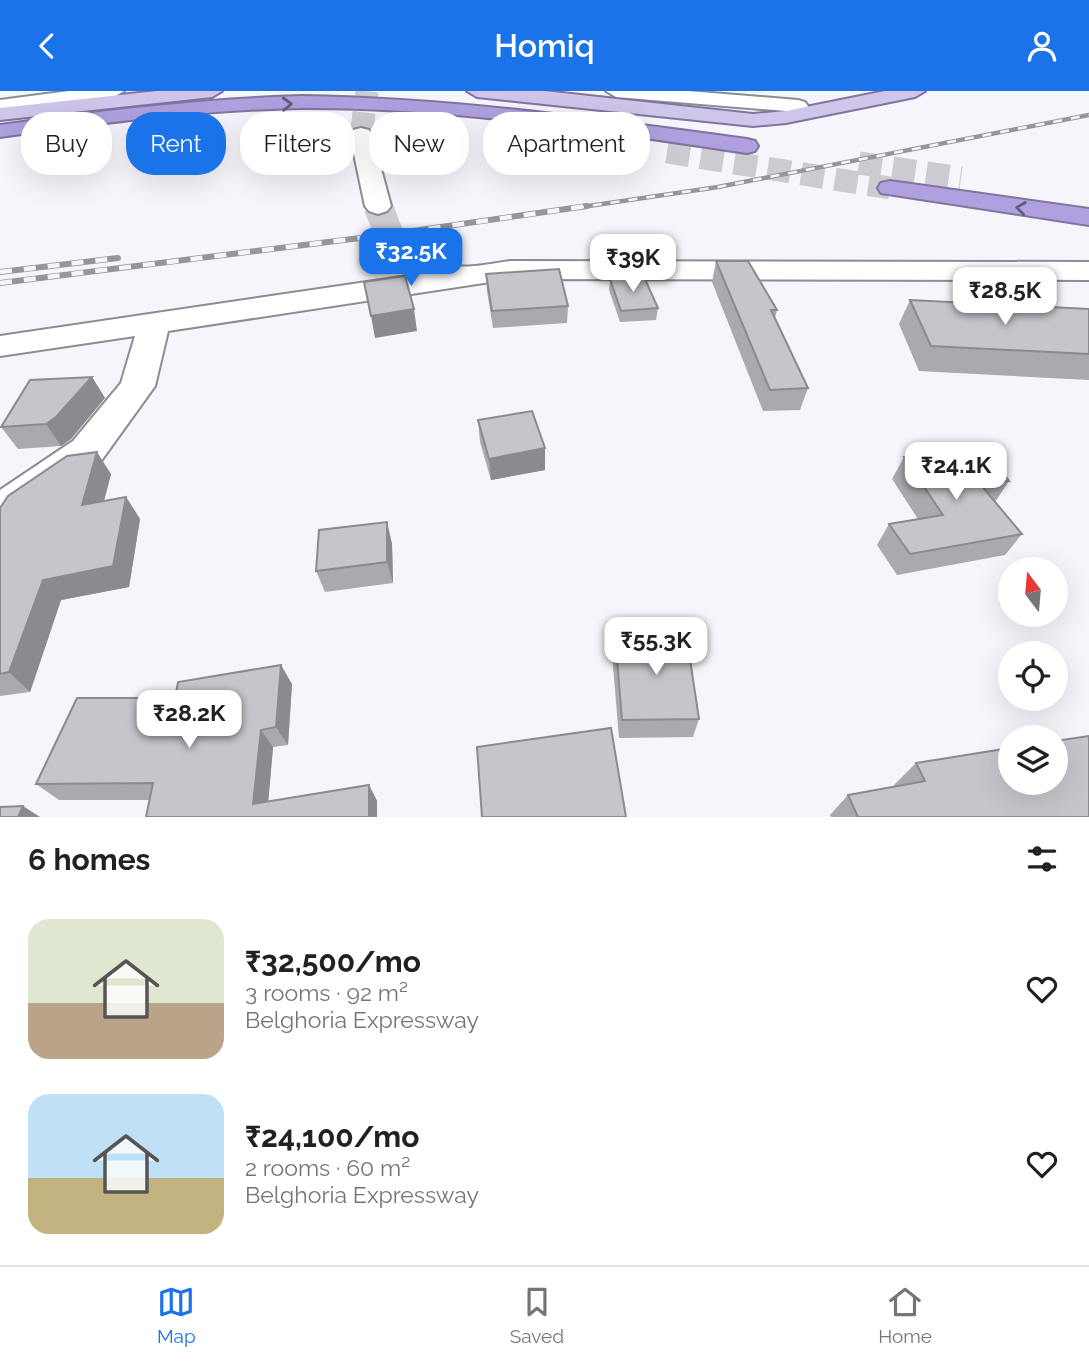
<!DOCTYPE html>
<html lang="en">
<head>
<meta charset="utf-8">
<style>
  :root { --surface:#fff; --page:#f6f6f6; --text:#202124; --muted:#757577; --line:#e0e0e0; --accent:#1a73e8 }
  body { margin:0; font-family:Raleway,sans-serif; background:var(--page); color:var(--text); height:100vh; display:flex; flex-direction:column; font-size:26px; white-space:nowrap }
  * { box-sizing:border-box; margin:0 }
  p { font-size:23px; color:var(--muted) }
  .icon { flex:none; width:38px; height:38px; fill:none; stroke:currentColor; stroke-width:2; stroke-linecap:round; stroke-linejoin:round }
  .map { position:relative; height:726px; overflow:hidden }
  .details { display:flex; flex-direction:column; background:var(--surface); flex:1 }
  .details>* { flex:none }
  .guide { position:absolute; left:21px; top:21px; width:700px; height:63px; display:flex; gap:14px }
  .needle { width:46px; rotate:344deg }
  .fabs { position:absolute; left:998px; top:466px; display:grid; gap:14px }
  .fabs a { display:grid; place-items:center; width:70px; height:70px; border-radius:50%; background:var(--surface); box-shadow:0 7px 28px #0002; font-size:35px }
  .price { position:absolute; translate:-50% -60px; padding:0 16px; border-radius:14px; background:#fff; color:#222; font-size:23px; line-height:46px; filter:drop-shadow(0 2px 4px #0008) }
  .price::after { content:''; position:absolute; left:50%; top:42px; width:21px; height:16px; margin-left:-10px; background:inherit; clip-path:polygon(0 0,100% 0,50% 100%) }
  .price.selected { background:var(--accent); color:#fff }
  ul { padding:0; list-style:none }
  li { display:flex; align-items:center; gap:21px; height:175px; padding:0 28px }
  li span { display:grid; place-items:center; flex:none; width:196px; height:140px; border-radius:21px; color:#555 }
  li>.icon { margin-inline-start:auto }
  span .icon { width:84px; height:84px; fill:#fffc; stroke-width:1 }
  li b { font-size:30px }
  h2 { display:flex; justify-content:space-between; align-items:center; height:84px; padding:0 28px; font-size:30px }
  .pill { padding:0 24px; border-radius:28px; background:var(--surface); box-shadow:0 7px 28px #0002; font-size:24px; line-height:63px }
  .pill.selected { background:var(--accent); color:#fff }
  header { display:flex; justify-content:space-between; align-items:center; height:91px; padding:0 28px; background:var(--accent); color:#fff; font-size:32px; font-weight:600 }
  .tab-bar { display:flex; justify-content:space-around; align-items:center; height:98px; border-top:2px solid var(--line); background:var(--surface); font-size:19px; color:var(--muted) }
  .tab-bar a { display:grid; justify-items:center; gap:4px }
  .tab-bar .selected { color:var(--accent) }
  .map>svg:first-child { display:block }
  .lines { fill:none; stroke-linecap:round; stroke-linejoin:round }
  .minor-tunnel-far1 { stroke:#cccbd1; stroke-width:23; stroke-dasharray:23 11; stroke-linecap:butt }
  .minor-tunnel { stroke:#cccbd1; stroke-width:29; stroke-dasharray:29 15; stroke-linecap:butt }
  .highway-tunnel { stroke:#cccbd1; stroke-width:23; stroke-dasharray:23 11; stroke-linecap:butt }
  .minor-casing { stroke:#8d8c92; stroke-width:4 }
  .major-casing { stroke:#7f759f; stroke-width:4 }
  .highway-casing { stroke:#7f759f; stroke-width:4 }
  .minor { fill:#fff; fill-rule:evenodd }
  .major { fill:#d0c6ec; fill-rule:evenodd }
  .highway { fill:#b0a0e0; fill-rule:evenodd }
  .rail-far1-casing { stroke:#96969a; stroke-width:4.5 }
  .rail-casing { stroke:#96969a; stroke-width:6 }
  .rail-far1 { stroke:#f6f5fb; stroke-width:2.5; stroke-dasharray:9; stroke-linecap:butt }
  .rail { stroke:#f6f5fb; stroke-width:4.5; stroke-dasharray:12; stroke-linecap:butt }
  .wall { fill:#aba9af }
  .shaded-wall { fill:#8b8a8f }
  .building { fill:#c7c5cc; stroke:#8b8a8f; stroke-width:2 }
  .oneway { stroke:#645c7a }
</style>
</head>
<body>
<header><svg class="icon" aria-label="back" viewBox="0 0 24 24"><path d="M15 5l-7 7 7 7"/></svg>Homiq<svg class="icon" aria-label="person" viewBox="0 0 24 24"><circle cx="12" cy="8" r="4"/><path d="M4 21q1-7 8-7t8 7"/></svg></header>
<div class="map">
<svg width="1089" height="726" viewBox="0 0 1089 726">
  <rect width="100%" height="100%" fill="#f6f5fb"/>
  <g class="lines">
    <polyline class="minor-tunnel-far1" points="361,44 367,0"/>
    <polyline class="minor-tunnel" points="378,115 393,153"/>
    <g class="highway-tunnel">
      <polyline points="667,61 890,97"/>
      <polyline points="859,72 961,87"/>
    </g>
    <defs>
      <g id="minor">
        <polygon points="69,0 124,0 114,6 0,21 0,9"/>
        <polygon points="606,0 688,0 798,9 805,11 808,15 805,19 798,21 616,6"/>
        <polygon points="361,37 369,39 372,44 391,115 387,120 378,123 369,120 365,115 350,44 353,39"/>
        <path d="M 393,145 C 407,148 413,158 424,166 C 450,182 482,174 510,170 L 1089,171 L 1089,189 L 510,188 L 168,240 L 155,295 L 101,370 L 24,425 L 15,441 L 0,445 L 0,399 L 73,350 L 121,292 L 135,245 L 0,265 L 0,245 L 421,183 C 404,179 390,168 379,153 L 383,147 Z"/>
      </g>
      <g id="major">
        <polygon points="157,0 222,0 212,6 0,29 0,17"/>
        <polygon points="467,0 544,0 753,23 786,20 885,0 925,0 915,6 786,32 753,35 477,6"/>
      </g>
      <g id="highway">
        <path d="M 302,5 C 451,7 599,28 747,48 L 755,50 L 758,55 L 755,60 L 747,62 C 599,40 450,16 300,17 C 199,19 100,32 0,46 L 0,34 C 100,20 200,8 302,5 Z"/>
        <polygon points="890,90 1089,118 1089,134 881,102 878,97 881,92"/>
      </g>
    </defs>
    <use href="#minor" class="minor-casing"/>
    <use href="#major" class="major-casing"/>
    <use href="#highway" class="highway-casing"/>
    <use href="#minor" class="minor"/>
    <use href="#major" class="major"/>
    <use href="#highway" class="highway"/>
    <defs>
      <polyline id="rail-far1" points="575,117 718,96 1089,24"/>
      <g id="rail">
        <polyline points="0,181 118,167"/>
        <polyline points="0,192 392,143 587,115"/>
      </g>
    </defs>
    <use href="#rail-far1" class="rail-far1-casing"/>
    <use href="#rail" class="rail-casing"/>
    <use href="#rail-far1" class="rail-far1"/>
    <use href="#rail" class="rail"/>
  </g>
  <g class="wall">
    <polygon points="716,170 777,219 775,227 808,297 800,319 763,320 712,191"/>
    <polygon points="486,183 568,215 567,232 493,237 487,200"/>
    <polygon points="610,188 658,217 656,229 620,231 609,199"/>
    <polygon points="910,209 1089,218 1089,289 919,280 899,233"/>
    <polygon points="92,286 105,307 71,348 61,355 18,358 1,336"/>
    <polygon points="478,329 545,379 491,389 480,351"/>
    <polygon points="904,366 1009,390 995,411 1022,443 1005,464 897,484 877,454 889,433 918,428 892,388"/>
    <polygon points="111,383 104,410 126,406 140,428 129,496 61,509 30,601 0,605 0,417"/>
    <polygon points="387,431 392,453 393,492 325,501 316,480"/>
    <polygon points="615,543 699,628 693,646 619,647 612,563"/>
    <polygon points="292,593 288,654 273,656 268,711 369,694 377,710 377,726 150,709 59,709 36,693 175,607"/>
    <polygon points="916,672 1089,726 831,726 830,724 848,704 895,696 894,694"/>
  </g>
  <g class="shaded-wall">
    <polygon points="414,218 417,240 375,247 371,225"/>
    <polygon points="92,286 105,307 71,348 61,355 46,333"/>
    <polygon points="545,357 545,379 491,389 489,368"/>
    <polygon points="97,361 111,383 97,436 82,414"/>
    <polygon points="126,406 140,428 129,496 61,509 30,601 9,581 43,489"/>
    <polygon points="387,431 392,453 393,492 387,471"/>
    <polygon points="281,574 292,593 288,654 276,636"/>
    <polygon points="261,639 273,656 267,726 253,713"/>
    <polygon points="369,694 377,710 377,726 369,726"/>
    <polygon points="23,715 40,726 18,726"/>
  </g>
  <g class="building">
    <polygon points="716,170 748,170 777,219 771,219 808,297 770,299"/>
    <polygon points="559,178 568,215 492,220 486,183"/>
    <polygon points="405,185 414,218 371,225 364,191"/>
    <polygon points="644,186 658,217 621,220 610,188"/>
    <polygon points="910,209 1089,218 1089,263 931,255"/>
    <polygon points="92,286 56,326 46,333 1,336 30,289"/>
    <polygon points="532,320 545,357 489,368 478,329"/>
    <polygon points="985,358 1009,390 980,393 1022,443 910,463 889,433 943,424 904,366"/>
    <polygon points="97,361 82,414 126,406 113,475 43,489 9,581 0,583 0,417 8,405 67,365"/>
    <polygon points="387,431 387,471 316,480 319,439"/>
    <polygon points="686,542 699,628 622,629 615,543"/>
    <polygon points="281,574 276,636 261,639 253,713 369,694 369,726 146,726 153,692 36,693 77,607 175,607 178,591"/>
    <polygon points="611,637 626,726 482,726 477,656"/>
    <polygon points="1089,645 1089,726 858,726 848,704 925,690 916,672 1010,657 1010,691 1055,691 1055,650"/>
    <polygon points="23,715 18,726 0,726 0,716"/>
  </g>
  <defs><path id="oneway-chevron" d="M-2-3.5L2.5 0L-2 3.5" fill="none" stroke-width="1.6" stroke-linecap="round" stroke-linejoin="round" transform="scale(1.75)"/></defs>
  <g class="oneway">
    <use href="#oneway-chevron" transform="translate(287 13) rotate(-2)"/>
    <use href="#oneway-chevron" transform="translate(1021 117) rotate(-172)"/>
  </g>
</svg>
<div class="fabs">
<a><svg class="needle" viewBox="-14 -14 28 28"><path d="M0-13l5 13h-10z" fill="#e53935"/><path d="M0 13l5-13h-10z" fill="#757577"/></svg></a>
<a><svg class="icon" aria-label="locate" viewBox="0 0 24 24"><circle cx="12" cy="12" r="6"/><path d="M12 2v4M12 18v4M2 12h4M18 12h4"/></svg></a>
<a><svg class="icon" aria-label="layers" viewBox="0 0 24 24"><path d="M12 4l9 5-9 5-9-5zM3 14l9 5 9-5"/></svg></a>
</div>
<b class="price selected" style="left:411px;top:197px">₹32.5K</b>
<b class="price" style="left:633px;top:203px">₹39K</b>
<b class="price" style="left:1005px;top:236px">₹28.5K</b>
<b class="price" style="left:956px;top:411px">₹24.1K</b>
<b class="price" style="left:656px;top:586px">₹55.3K</b>
<b class="price" style="left:189px;top:659px">₹28.2K</b>
<div class="guide">
<a class="pill">Buy</a>
<a class="pill selected">Rent</a>
<a class="pill">Filters</a>
<a class="pill">New</a>
<a class="pill">Apartment</a>
</div>
</div>
<section class="details">
<h2>6 homes<svg class="icon" aria-label="filters" viewBox="0 0 24 24"><path d="M4 7h16M4 17h16"/><circle cx="9" cy="7" r="2"/><circle cx="15" cy="17" r="2"/></svg></h2>
<ul>
<li><span style="background:linear-gradient(#dfe7d0 60%,#b9a48a 0)"><svg class="icon" aria-label="home" viewBox="0 0 24 24"><path d="M3 11l9-7 9 7M6 9v11h12V9"/></svg></span><div><b>₹32,500/mo</b><p>3 rooms · 92 m²</p><p>Belghoria Expressway</p></div><svg class="icon" aria-label="heart" viewBox="0 0 24 24"><path d="M12 20l-8-8c-3-5 5-10 8-4 3-6 11-1 8 4z"/></svg></li>
<li><span style="background:linear-gradient(#bfe0f5 60%,#c2b280 0)"><svg class="icon" aria-label="home" viewBox="0 0 24 24"><path d="M3 11l9-7 9 7M6 9v11h12V9"/></svg></span><div><b>₹24,100/mo</b><p>2 rooms · 60 m²</p><p>Belghoria Expressway</p></div><svg class="icon" aria-label="heart" viewBox="0 0 24 24"><path d="M12 20l-8-8c-3-5 5-10 8-4 3-6 11-1 8 4z"/></svg></li>
</ul>
</section>
<nav class="tab-bar">
<a class="selected"><svg class="icon" aria-label="map" viewBox="0 0 24 24"><path d="M3 6l6-2 6 2 6-2v14l-6 2-6-2-6 2zM9 4v14M15 6v14"/></svg>Map</a>
<a><svg class="icon" aria-label="saved" viewBox="0 0 24 24"><path d="M7 4h10v16l-5-4-5 4z"/></svg>Saved</a>
<a><svg class="icon" aria-label="home" viewBox="0 0 24 24"><path d="M3 11l9-7 9 7M6 9v11h12V9"/></svg>Home</a>
</nav>
</body>
</html>
